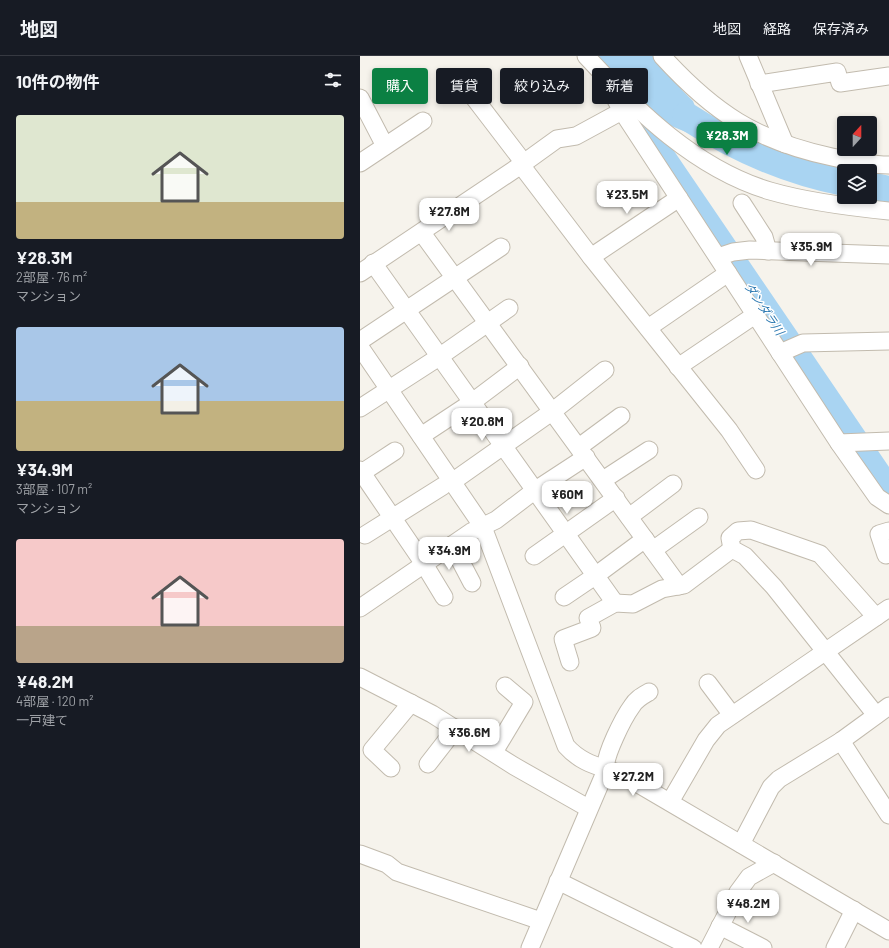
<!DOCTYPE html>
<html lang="ja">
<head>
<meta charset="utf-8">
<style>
  :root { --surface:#171b24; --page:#20242c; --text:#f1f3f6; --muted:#9ea1a6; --line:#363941; --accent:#0b8043 }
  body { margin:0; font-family:Barlow,"Noto Sans JP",sans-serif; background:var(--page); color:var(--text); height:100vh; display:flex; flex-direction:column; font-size:15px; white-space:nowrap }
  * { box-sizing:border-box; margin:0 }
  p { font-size:13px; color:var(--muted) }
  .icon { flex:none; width:22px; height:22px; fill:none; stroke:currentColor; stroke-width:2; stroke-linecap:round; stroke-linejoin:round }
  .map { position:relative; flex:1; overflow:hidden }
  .panel { display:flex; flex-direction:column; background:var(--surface); width:360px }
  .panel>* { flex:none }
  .banner { position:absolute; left:12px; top:12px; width:380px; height:36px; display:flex; gap:8px }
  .needle { width:26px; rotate:21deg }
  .controls { position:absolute; left:477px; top:60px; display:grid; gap:8px }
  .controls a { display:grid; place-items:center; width:40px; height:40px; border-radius:4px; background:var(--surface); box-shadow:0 2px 6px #0003; font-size:20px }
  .price { position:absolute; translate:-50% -34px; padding:0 9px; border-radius:8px; background:#fff; color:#222; font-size:13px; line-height:26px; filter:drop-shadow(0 1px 2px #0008) }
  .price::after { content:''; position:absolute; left:50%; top:24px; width:12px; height:9px; margin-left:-6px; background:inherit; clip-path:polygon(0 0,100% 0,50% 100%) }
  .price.current { background:var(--accent); color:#fff }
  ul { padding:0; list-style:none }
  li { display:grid; align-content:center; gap:8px; height:212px; padding:0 16px }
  li span { display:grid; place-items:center; height:124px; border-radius:4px; color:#555 }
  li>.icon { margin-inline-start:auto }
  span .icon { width:72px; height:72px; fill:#fffc; stroke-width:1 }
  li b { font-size:17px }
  h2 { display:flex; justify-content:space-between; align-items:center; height:48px; padding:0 16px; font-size:17px }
  .tag { padding:0 14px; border-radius:4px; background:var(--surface); box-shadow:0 2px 6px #0003; font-size:14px; line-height:36px }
  .tag.current { background:var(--accent); color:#fff }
  header { display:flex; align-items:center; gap:24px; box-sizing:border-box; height:56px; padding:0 20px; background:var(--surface); border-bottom:1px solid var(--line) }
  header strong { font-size:19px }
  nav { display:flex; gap:22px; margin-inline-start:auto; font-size:14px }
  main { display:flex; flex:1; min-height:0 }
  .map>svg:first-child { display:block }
  .water { fill:#a9d4f2 }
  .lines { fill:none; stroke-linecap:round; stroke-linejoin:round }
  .river { stroke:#a9d4f2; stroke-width:28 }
  .minor-casing { stroke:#c2bbae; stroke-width:19 }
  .minor { stroke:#fff; stroke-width:17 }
  .labels { text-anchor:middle; stroke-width:3; stroke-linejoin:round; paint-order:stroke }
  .water-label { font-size:12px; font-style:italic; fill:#2e7ab2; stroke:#fff }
</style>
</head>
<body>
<header>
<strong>地図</strong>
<nav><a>地図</a><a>経路</a><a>保存済み</a></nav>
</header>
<main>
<section class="panel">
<h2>10件の物件<svg class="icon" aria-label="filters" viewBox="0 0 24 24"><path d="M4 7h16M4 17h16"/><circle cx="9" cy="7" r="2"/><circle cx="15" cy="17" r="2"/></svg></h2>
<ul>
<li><span style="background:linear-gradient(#dfe7d0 70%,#c2b280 0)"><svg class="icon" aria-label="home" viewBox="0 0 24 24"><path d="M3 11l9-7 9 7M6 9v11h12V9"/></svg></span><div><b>¥28.3M</b><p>2部屋 · 76 m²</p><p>マンション</p></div></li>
<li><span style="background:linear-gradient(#a9c7e8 60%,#c2b280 0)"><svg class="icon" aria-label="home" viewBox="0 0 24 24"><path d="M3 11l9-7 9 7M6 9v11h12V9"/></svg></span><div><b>¥34.9M</b><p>3部屋 · 107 m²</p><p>マンション</p></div></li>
<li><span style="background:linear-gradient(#f6c9c9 70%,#b9a48a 0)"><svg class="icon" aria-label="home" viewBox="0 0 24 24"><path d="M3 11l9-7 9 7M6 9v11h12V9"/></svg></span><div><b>¥48.2M</b><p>4部屋 · 120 m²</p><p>一戸建て</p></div></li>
</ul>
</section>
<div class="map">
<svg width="529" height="892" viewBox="0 0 529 892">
  <rect width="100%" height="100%" fill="#f6f3ec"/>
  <polygon class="water" points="233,0 295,0 309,16 322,34 333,45 338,58 344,67 357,76 361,85 353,87 294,63"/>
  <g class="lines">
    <g class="river">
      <path d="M 326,60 C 374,91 427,115 484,126"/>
      <polyline points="283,68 287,80 529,436"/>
      <polyline points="510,130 529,134"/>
    </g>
    <defs>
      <g id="minor">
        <path d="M 226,0 C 277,55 336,113 410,135 C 448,146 489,151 529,155"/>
        <path d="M 302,0 C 353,56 396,85 472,101 C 490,105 510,109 529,109"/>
        <polyline points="388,0 425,88"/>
        <polyline points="241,17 262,55 479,387 517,441 529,449"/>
        <polyline points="399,28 477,16 480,27 529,20"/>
        <polyline points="112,39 164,107"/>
        <polyline points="0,42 25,90"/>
        <polyline points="0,107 63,65"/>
        <polyline points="161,109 231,201 369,374 396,414"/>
        <polyline points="382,147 404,181 408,195"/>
        <polyline points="62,177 319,530"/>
        <polyline points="231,201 319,142"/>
        <polyline points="358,201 373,196 390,194 529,199"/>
        <polyline points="13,207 255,547"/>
        <polyline points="0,217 161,109 197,83 216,80 262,55"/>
        <polyline points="288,272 368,217"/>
        <polyline points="0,285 141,191"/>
        <path d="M 0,291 L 123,471 L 206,690 C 223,709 240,710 263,719 L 529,875"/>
        <polyline points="420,297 443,287 529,285"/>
        <polyline points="318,311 395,259"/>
        <polyline points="0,352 79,301 149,252"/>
        <polyline points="61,380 111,347 160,310"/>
        <polyline points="479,387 529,385"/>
        <polyline points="219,391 261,360"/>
        <polyline points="0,414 64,508 84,541"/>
        <polyline points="0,418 35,395"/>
        <polyline points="243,424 289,394"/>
        <polyline points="92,426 193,355 245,314"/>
        <polyline points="269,461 313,428"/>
        <polyline points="5,479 83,430"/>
        <polyline points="92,489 112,527"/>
        <polyline points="293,494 339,461"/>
        <polyline points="526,499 519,478 529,475"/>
        <polyline points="174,500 256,442"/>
        <polyline points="204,541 235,520 285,483"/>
        <polyline points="0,552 111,476 136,464 174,435 226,401"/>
        <polyline points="516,561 460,498 391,474 378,475 370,482 372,493 385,500 414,531 516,659"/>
        <polyline points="210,606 203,583 232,572 228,562 255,547 273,548 302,533 324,529 372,493"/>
        <polyline points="0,621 72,658 154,710 228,752"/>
        <polyline points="348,627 372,659"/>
        <polyline points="481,685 529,759"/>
        <polyline points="134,696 164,646 145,630"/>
        <polyline points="68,708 96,672"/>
        <polyline points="31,712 12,694 51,647"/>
        <polyline points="310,746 346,684 358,669 529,552"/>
        <polyline points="381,788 411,731 419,723 481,685 529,650"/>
        <polyline points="0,798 27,808 37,816 181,865"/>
        <polyline points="198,825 333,892"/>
        <polyline points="360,870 403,892"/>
        <path d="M 170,892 L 246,714 C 243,701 264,661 272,650 C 276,643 282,640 289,636"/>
        <polyline points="349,892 378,836 389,821 414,807"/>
        <polyline points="475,892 494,854"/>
      </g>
    </defs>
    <use href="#minor" class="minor-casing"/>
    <use href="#minor" class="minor"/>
  </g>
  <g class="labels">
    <g class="water-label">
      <text transform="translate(404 253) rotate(56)" y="4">ダンダラ川</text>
    </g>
  </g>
</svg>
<div class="controls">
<a><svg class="needle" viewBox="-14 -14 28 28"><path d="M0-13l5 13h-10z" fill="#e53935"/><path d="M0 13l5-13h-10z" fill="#9ea1a6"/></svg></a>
<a><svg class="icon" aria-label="layers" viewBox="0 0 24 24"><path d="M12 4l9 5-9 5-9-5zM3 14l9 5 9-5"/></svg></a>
</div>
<b class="price current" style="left:367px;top:100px">¥28.3M</b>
<b class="price" style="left:267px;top:159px">¥23.5M</b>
<b class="price" style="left:89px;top:176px">¥27.8M</b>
<b class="price" style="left:451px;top:211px">¥35.9M</b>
<b class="price" style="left:122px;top:386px">¥20.8M</b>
<b class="price" style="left:207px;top:459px">¥60M</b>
<b class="price" style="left:89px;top:515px">¥34.9M</b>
<b class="price" style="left:109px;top:697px">¥36.6M</b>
<b class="price" style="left:273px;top:741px">¥27.2M</b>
<b class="price" style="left:388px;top:868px">¥48.2M</b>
<div class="banner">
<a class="tag current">購入</a>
<a class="tag">賃貸</a>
<a class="tag">絞り込み</a>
<a class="tag">新着</a>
</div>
</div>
</main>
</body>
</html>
